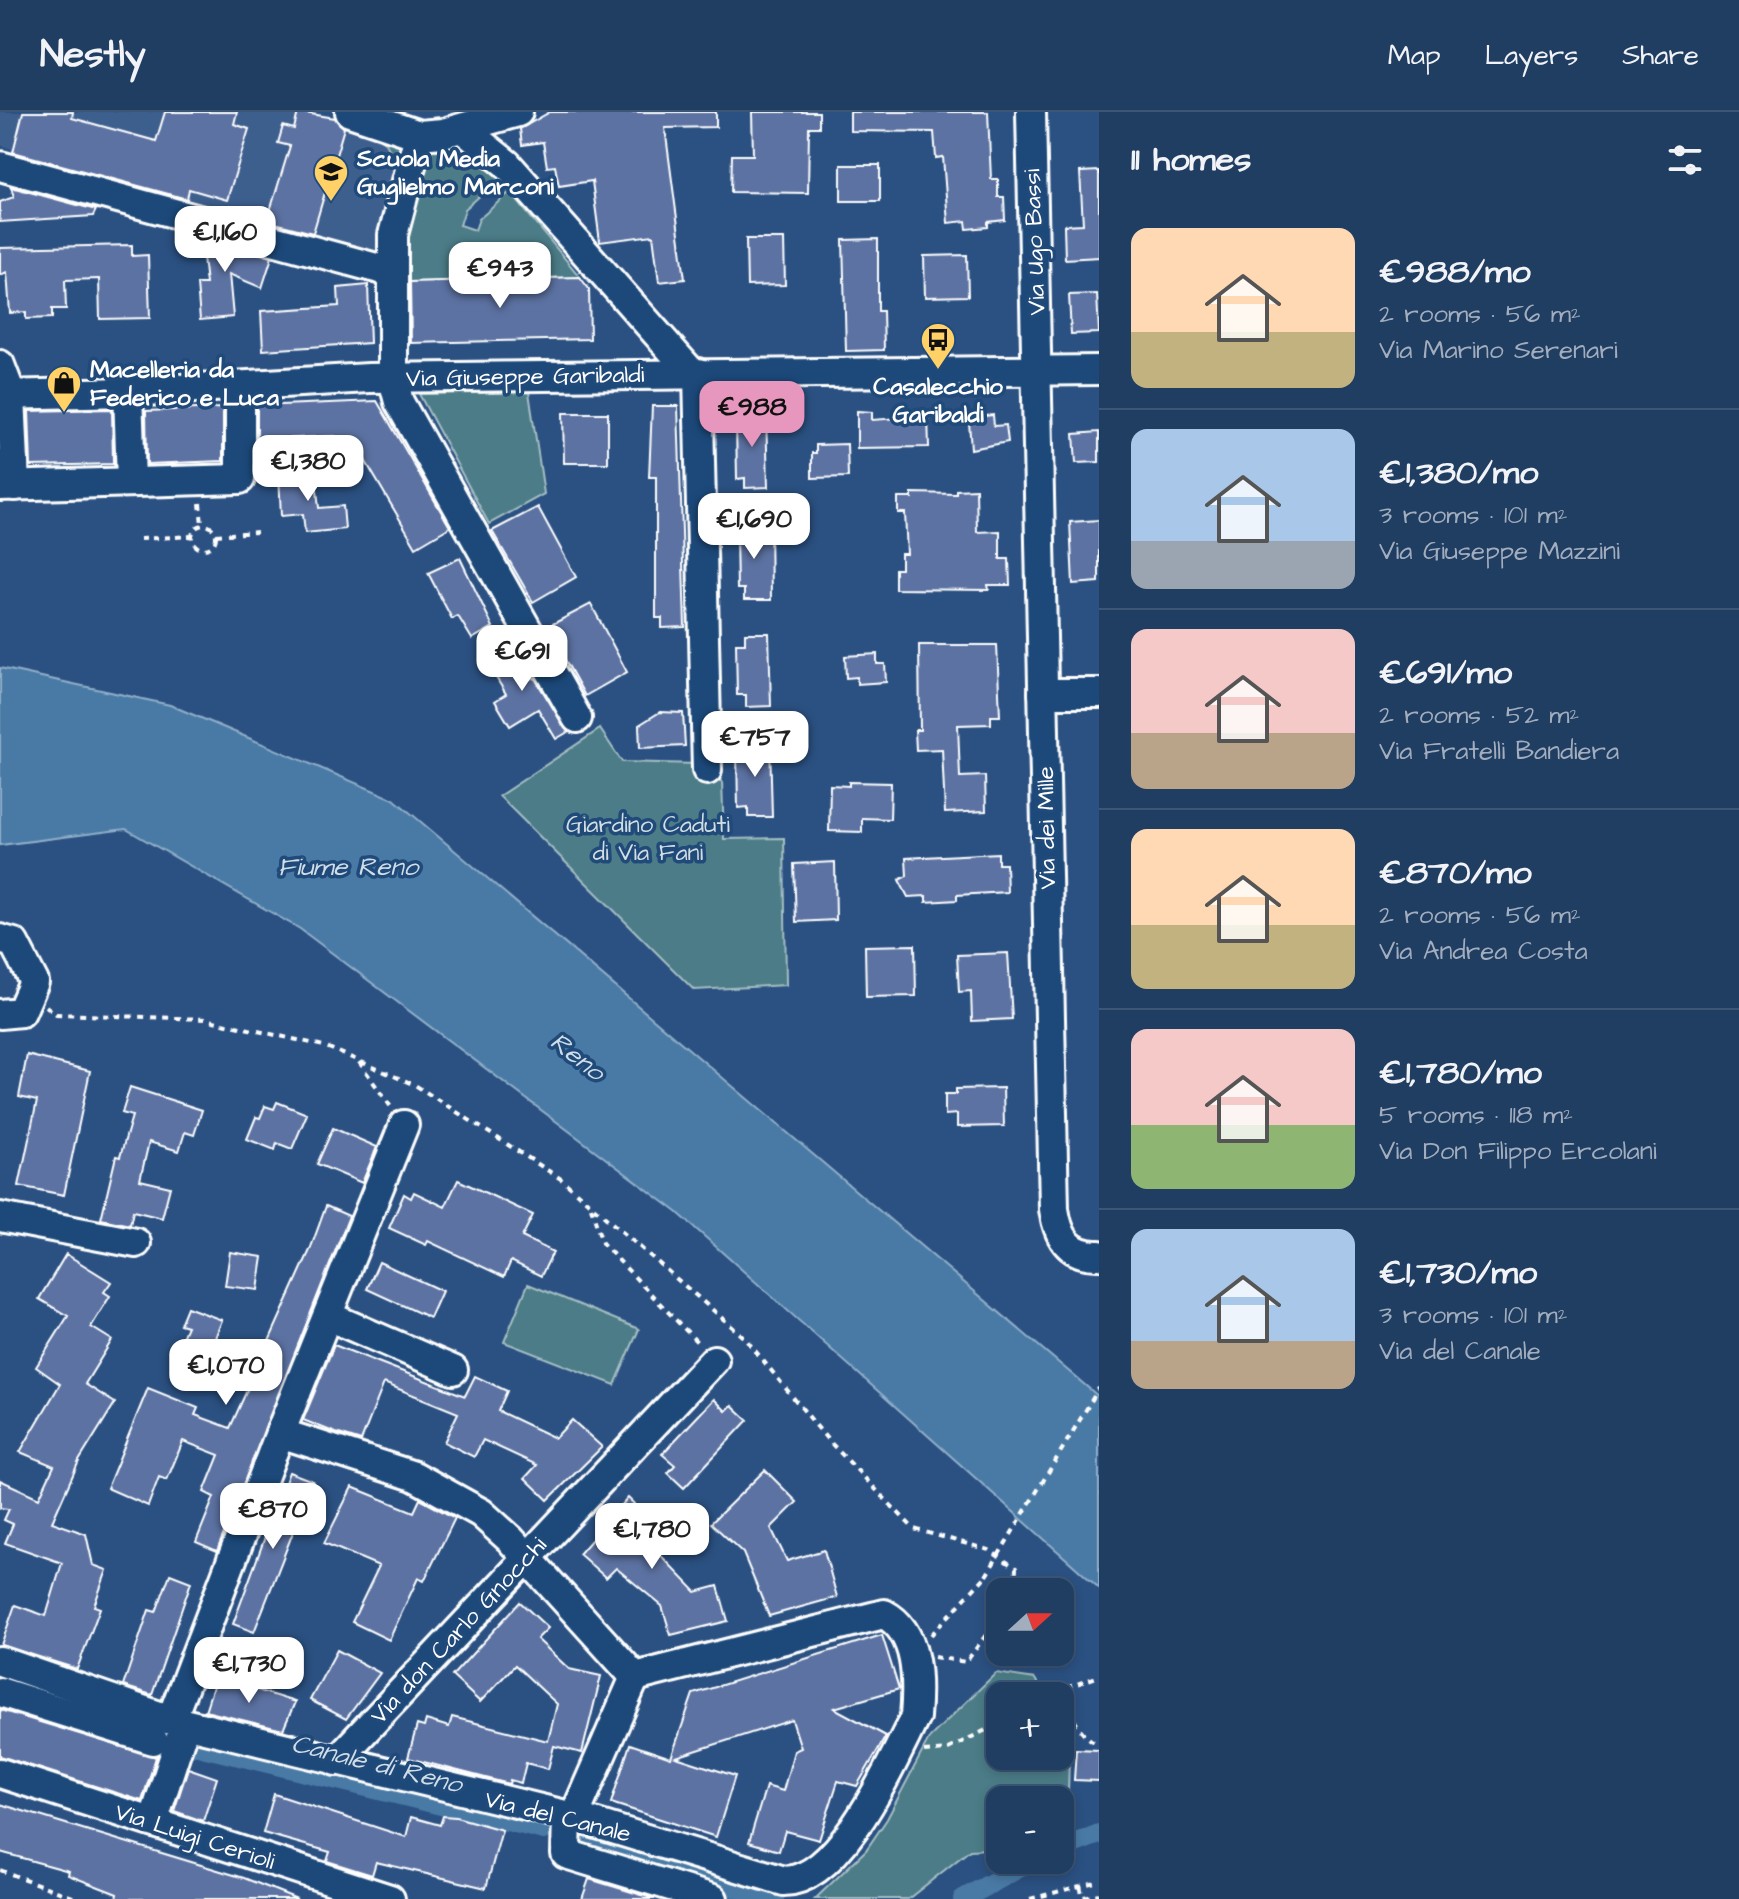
<!DOCTYPE html>
<html lang="en">
<head>
<meta charset="utf-8">
<style>
  :root { --surface:#203d62; --page:#2d486b; --text:#f1f3f6; --muted:#a2aebe; --line:#3d5677; --accent:#e797bd }
  body { margin:0; font-family:"Architects Daughter",sans-serif; background:var(--page); color:var(--text); height:100vh; display:flex; flex-direction:column; font-size:30px; white-space:nowrap }
  * { box-sizing:border-box; margin:0 }
  p { font-size:26px; color:var(--muted) }
  .icon { flex:none; width:44px; height:44px; fill:none; stroke:currentColor; stroke-width:2; stroke-linecap:round; stroke-linejoin:round }
  .map { position:relative; flex:1; overflow:hidden }
  .panel { display:flex; flex-direction:column; background:var(--surface); width:640px }
  .panel>* { flex:none }
  .needle { width:52px; rotate:69deg }
  .tools { position:absolute; left:986px; top:1466px; display:grid; gap:16px }
  .tools a { display:grid; place-items:center; width:88px; height:88px; border-radius:16px; background:var(--surface); box-shadow:0 4px 12px #0003,0 0 0 2px var(--line); font-size:40px }
  .price { position:absolute; translate:-50% -68px; padding:0 18px; border-radius:16px; background:#fff; color:#222; font-size:26px; line-height:52px; filter:drop-shadow(0 2px 4px #0008) }
  .price::after { content:''; position:absolute; left:50%; top:48px; width:24px; height:18px; margin-left:-12px; background:inherit; clip-path:polygon(0 0,100% 0,50% 100%) }
  .price.on { background:var(--accent); color:#111 }
  ul { padding:0; list-style:none }
  li { display:flex; align-items:center; gap:24px; height:200px; padding:0 32px }
  li+li { border-top:2px solid var(--line) }
  li span { display:grid; place-items:center; flex:none; width:224px; height:160px; border-radius:16px; color:#555 }
  li>.icon { margin-inline-start:auto }
  span .icon { width:96px; height:96px; fill:#fffc; stroke-width:1 }
  li b { font-size:34px }
  h2 { display:flex; justify-content:space-between; align-items:center; height:96px; padding:0 32px; font-size:34px }
  header { display:flex; align-items:center; gap:48px; box-sizing:border-box; height:112px; padding:0 40px; background:var(--surface); border-bottom:2px solid var(--line) }
  header strong { font-size:38px }
  nav { display:flex; gap:44px; margin-inline-start:auto; font-size:28px }
  main { display:flex; flex:1; min-height:0 }
  .map>svg:first-child { display:block }
  .built { fill:#3e5e8e }
  .green { fill:#4b7c87; stroke:#a5bec3; stroke-width:2 }
  .water { fill:#487aa5; stroke:#91afc9; stroke-width:2 }
  .lines { fill:none; stroke-linecap:round; stroke-linejoin:round }
  .canal { stroke:#487aa5; stroke-width:20 }
  .building { fill:#5c72a2; stroke:#fff; stroke-width:2 }
  .minor-casing { stroke:#fff; stroke-width:34 }
  .path { stroke:#fff; stroke-width:4; stroke-dasharray:6 6; stroke-linecap:butt }
  .minor { stroke:#1f4a7a; stroke-width:28 }
  .path-bridge { stroke:#fff; stroke-width:4; stroke-dasharray:6 6; stroke-linecap:butt }
  .labels { text-anchor:middle; stroke-width:7; stroke-linejoin:round; paint-order:stroke }
  .poi-label { font-size:24px; font-weight:bold; fill:#fff; stroke:#1f4a7a; text-anchor:start }
  .street-label { font-size:24px; fill:#fff; stroke:#1f4a7a }
  .park-label { font-size:24px; fill:#d2dee1; stroke:#1f4a7a }
  .water-label { font-size:26px; font-style:italic; fill:#d1dee8; stroke:#1f4a7a }
</style>
</head>
<body>
<header>
<strong>Nestly</strong>
<nav><a>Map</a><a>Layers</a><a>Share</a></nav>
</header>
<main>
<div class="map">
<svg width="1099" height="1787" viewBox="0 0 1099 1787">
  <rect width="100%" height="100%" fill="#2b5182"/>
  <filter id="ink" filterUnits="userSpaceOnUse"><feTurbulence type="fractalNoise" baseFrequency=".0125" numOctaves="2"/><feDisplacementMap in="SourceGraphic" scale="16" xChannelSelector="R" yChannelSelector="G"/><feConvolveMatrix kernelMatrix="1 2 1 2 8 2 1 2 1" color-interpolation-filters="sRGB"/></filter>
  <g filter="url(#ink)">
    <polygon class="built" points="0,0 314,0 372,19 384,26 396,49 396,67 375,145 265,116 0,33"/>
    <g class="green">
      <path d="M 372,19 C 389,25 408,34 427,37 C 466,43 469,33 499,67 L 465,97 L 460,113 L 475,118 L 479,107 L 510,80 L 580,165 L 409,170 L 408,154 L 375,145 C 386,105 416,47 372,19 Z"/>
      <polygon points="529,280 544,382 489,412 419,282"/>
      <polygon points="600,617 622,650 697,652 699,669 722,669 724,727 784,726 786,873 694,878 499,684"/>
      <polygon points="528,1172 639,1217 615,1273 504,1230"/>
      <polygon points="996,1561 1035,1567 1045,1584 1000,1584 1000,1644 1060,1644 1060,1622 1069,1646 1068,1681 1054,1688 1000,1688 1000,1720 987,1724 987,1737 970,1738 908,1787 815,1787 866,1738 887,1707 930,1625"/>
    </g>
    <polygon class="water" points="0,556 170,593 394,687 1099,1285 1099,1476 677,1100 300,817 126,717 0,733"/>
    <g class="lines">
      <g class="canal">
        <polyline points="198,1634 544,1718"/>
        <polyline points="586,1731 774,1787"/>
        <polyline points="1060,1737 1099,1722"/>
        <polyline points="963,1787 1033,1748"/>
      </g>
    </g>
    <g class="building">
      <polygon points="23,0 73,0 72,6 156,29 165,0 237,0 234,12 249,17 227,88 189,77 187,87 13,40"/>
      <polygon points="298,0 335,6 344,16 313,121 267,109 290,34 278,31 283,14 294,17"/>
      <polygon points="550,0 716,0 716,15 665,16 685,167 659,170 653,123 600,130 592,69 559,74 555,54 547,55 543,30 522,33 520,17"/>
      <polygon points="752,0 819,0 819,15 809,15 808,81 731,80 732,43 753,43"/>
      <polygon points="850,0 988,0 991,67 998,67 998,85 1004,85 1005,108 988,110 988,115 967,117 966,109 948,111 943,45 936,46 934,20 850,19"/>
      <rect x="841" y="53" width="39" height="36"/>
      <polygon points="1099,59 1099,145 1065,147 1064,113 1083,112 1080,60"/>
      <polygon points="11,75 96,98 93,104 0,110 0,90 14,85"/>
      <polygon points="190,123 272,145 262,176 229,162 233,205 200,208 197,172 206,172 203,145 186,139"/>
      <polygon points="746,127 784,127 785,173 747,174"/>
      <polygon points="878,127 878,199 883,199 884,238 846,239 843,128"/>
      <polygon points="132,133 132,144 148,143 150,206 100,207 99,167 65,168 66,197 52,197 52,206 26,207 26,200 10,201 7,160 0,163 0,136"/>
      <polygon points="967,143 968,184 925,185 924,144"/>
      <polygon points="580,165 589,177 590,227 411,231 410,170"/>
      <polygon points="368,173 370,231 263,238 261,199 339,194 338,176"/>
      <polygon points="1097,182 1099,221 1071,222 1069,183"/>
      <polygon points="377,289 450,415 416,435 359,338 353,362 337,364 335,324 257,328 257,294"/>
      <polygon points="652,294 678,294 685,515 662,516 662,506 656,506 656,365 649,365"/>
      <polygon points="223,296 223,349 147,352 146,299"/>
      <polygon points="112,297 113,352 31,354 29,299"/>
      <polygon points="766,299 768,375 745,376 745,366 737,367 736,309 742,309 741,300"/>
      <polygon points="857,299 872,300 872,308 928,304 929,335 857,336"/>
      <polygon points="563,301 608,301 608,351 564,351"/>
      <polygon points="993,303 994,314 1006,313 1008,330 971,337 969,310 976,309 975,305"/>
      <polygon points="1099,320 1099,350 1076,351 1074,322"/>
      <polygon points="847,332 848,365 812,366 812,341 816,341 816,333"/>
      <polygon points="315,360 319,396 343,394 345,417 305,421 303,402 281,404 279,362"/>
      <polygon points="976,377 977,420 1000,419 1000,447 1009,447 1010,473 988,473 989,478 895,477 895,457 901,457 901,442 907,442 905,401 898,401 898,386 912,386 912,381 956,382 956,378"/>
      <polygon points="538,395 576,465 533,490 492,419"/>
      <polygon points="1099,408 1099,470 1073,472 1070,410"/>
      <polygon points="743,411 770,411 771,488 744,488 744,477 737,477 736,422 743,421"/>
      <polygon points="460,446 493,515 472,527 458,504 452,507 428,461"/>
      <polygon points="591,492 627,560 585,584 547,515"/>
      <polygon points="745,521 769,521 771,594 746,595 746,583 737,583 736,531 745,531"/>
      <polygon points="919,533 997,533 1000,604 991,604 991,612 958,613 960,665 985,664 986,699 945,701 942,637 916,638 915,618 920,618"/>
      <polygon points="511,535 530,567 534,565 568,620 556,627 538,597 510,614 495,589 506,582 486,549"/>
      <polygon points="877,542 877,552 885,552 886,570 857,572 857,565 846,566 845,544"/>
      <polygon points="660,600 683,601 685,634 640,636 639,613"/>
      <polygon points="746,629 770,629 772,705 748,705 748,695 738,696 737,639 746,639"/>
      <polygon points="849,670 891,671 890,707 862,706 862,720 829,719 830,673 849,674"/>
      <polygon points="998,741 998,752 1006,752 1007,780 957,783 957,788 926,790 926,784 908,785 899,768 907,764 906,746"/>
      <polygon points="835,750 836,808 796,810 794,752"/>
      <polygon points="915,833 916,884 866,885 865,834"/>
      <polygon points="1008,841 1012,907 972,909 971,879 959,880 957,843"/>
      <polygon points="27,943 90,959 64,1083 19,1074 37,989 19,985"/>
      <polygon points="130,975 202,998 194,1023 185,1020 179,1039 149,1030 140,1068 170,1075 162,1106 133,1099 130,1113 101,1107 116,1044 120,1045 132,1004 122,1001"/>
      <polygon points="1003,976 1004,1014 957,1015 957,1002 945,1003 945,982 956,982 956,977"/>
      <polygon points="277,990 307,1002 292,1037 277,1031 275,1038 247,1027 256,1005 260,1006 265,994 274,997"/>
      <polygon points="333,1016 377,1035 362,1071 317,1052"/>
      <polygon points="458,1068 533,1103 522,1125 553,1140 541,1164 511,1149 504,1165 428,1129 426,1133 389,1116 404,1082 411,1086 414,1080 445,1095"/>
      <polygon points="326,1094 349,1104 217,1439 196,1430 214,1385 204,1380 219,1343 183,1329 167,1368 159,1365 148,1394 107,1376 148,1276 198,1296 195,1303 230,1316 310,1138"/>
      <polygon points="230,1140 263,1145 258,1178 225,1174"/>
      <polygon points="66,1142 111,1170 104,1180 110,1184 91,1215 112,1228 85,1272 115,1291 79,1349 52,1410 86,1422 93,1453 107,1458 94,1494 100,1496 77,1557 1,1533 15,1493 46,1504 62,1451 5,1431 13,1412 4,1408 9,1397 0,1396 0,1368 39,1386 54,1354 20,1340 60,1272 36,1255 68,1204 39,1187"/>
      <polygon points="379,1150 442,1179 430,1206 367,1177"/>
      <polygon points="187,1195 222,1208 208,1244 179,1233 187,1214 180,1212"/>
      <polygon points="334,1233 465,1284 475,1264 507,1279 498,1299 555,1326 572,1308 602,1335 548,1388 525,1366 537,1353 483,1328 474,1345 444,1330 458,1301 384,1271 361,1329 336,1321 303,1308"/>
      <polygon points="714,1287 726,1299 732,1293 748,1308 684,1376 668,1361 675,1353 662,1342"/>
      <polygon points="765,1358 797,1390 771,1416 787,1449 824,1438 837,1485 769,1504 743,1441 711,1411"/>
      <polygon points="289,1360 313,1369 254,1520 233,1512"/>
      <polygon points="352,1375 414,1400 420,1387 455,1406 424,1469 418,1466 389,1528 352,1510 379,1454 324,1431"/>
      <polygon points="628,1386 655,1412 644,1426 696,1480 718,1474 728,1509 671,1523 662,1494 616,1456 606,1466 579,1442"/>
      <polygon points="170,1462 191,1470 152,1583 123,1574 149,1498 156,1500"/>
      <polygon points="520,1490 548,1516 537,1527 569,1557 601,1564 582,1641 554,1634 548,1657 526,1651 521,1671 510,1668 509,1672 408,1646 417,1613 424,1615 426,1608 449,1615 452,1605 548,1629 557,1592 515,1553 480,1590 452,1564"/>
      <polygon points="882,1523 899,1577 834,1596 886,1624 857,1674 838,1669 819,1728 785,1719 779,1739 749,1730 766,1674 783,1679 794,1639 801,1636 792,1608 676,1645 735,1664 716,1725 611,1691 630,1632 671,1646 693,1582"/>
      <polygon points="337,1538 380,1561 346,1607 310,1588"/>
      <polygon points="216,1565 295,1590 283,1618 205,1599"/>
      <polygon points="0,1598 156,1645 142,1689 0,1644"/>
      <polygon points="1076,1637 1099,1638 1099,1669 1074,1668"/>
      <polygon points="188,1656 217,1666 203,1709 174,1699"/>
      <polygon points="274,1682 406,1725 411,1705 440,1713 443,1704 456,1705 502,1718 486,1776 376,1750 372,1763 327,1749 330,1740 263,1721"/>
      <polygon points="0,1692 244,1766 297,1787 116,1787 117,1782 68,1763 69,1759 0,1740"/>
      <polygon points="589,1767 655,1787 582,1787"/>
    </g>
    <g class="lines">
      <defs>
        <g id="minor">
          <polyline points="350,0 419,23 443,21 518,0"/>
          <path d="M 1031,0 L 1054,1097 C 1058,1124 1068,1144 1099,1143"/>
          <polyline points="463,17 507,52 691,260"/>
          <polyline points="419,23 393,123 393,267 399,290 577,606"/>
          <polyline points="0,54 391,160"/>
          <polyline points="0,253 11,282 15,374"/>
          <polyline points="698,261 707,658"/>
          <polyline points="128,280 131,370"/>
          <polyline points="0,283 128,280 369,266 1099,258"/>
          <polyline points="0,374 240,367 240,274"/>
          <polyline points="1043,581 1099,581"/>
          <polyline points="0,827 14,831 34,870 21,900 0,902"/>
          <polyline points="0,1105 136,1131"/>
          <polyline points="328,1204 453,1258"/>
          <polyline points="280,1321 414,1364 481,1401 510,1427 635,1565"/>
          <path d="M 0,1549 L 171,1608 L 574,1705 L 784,1769 C 841,1769 892,1650 915,1605 C 918,1570 919,1520 884,1502 L 635,1565"/>
          <polyline points="0,1580 153,1628"/>
          <polyline points="171,1608 280,1321 404,1013"/>
          <polyline points="336,1649 714,1248"/>
          <polyline points="0,1661 390,1787"/>
          <polyline points="567,1704 566,1742 713,1787"/>
          <polyline points="574,1705 635,1565"/>
          <polyline points="153,1710 185,1612"/>
        </g>
      </defs>
      <use href="#minor" class="minor-casing"/>
      <g class="path">
        <polyline points="200,391 202,413"/>
        <circle cx="204" cy="425" r="12"/>
        <polyline points="216,423 257,420"/>
        <polyline points="140,427 192,424"/>
        <polyline points="46,894 56,902 205,907 324,934 415,973 561,1067 744,1225 827,1327 914,1417 989,1438 1016,1456 1015,1480"/>
        <polyline points="359,950 391,995"/>
        <polyline points="591,1095 602,1131 698,1231"/>
        <polyline points="931,1523 986,1464"/>
        <polyline points="934,1545 966,1550 1000,1504"/>
        <polyline points="1044,1584 1099,1564"/>
        <path d="M 1060,1588 C 1074,1602 1079,1625 1099,1632"/>
        <polyline points="924,1640 946,1638 1000,1611"/>
        <polyline points="0,1758 78,1787"/>
        <polyline points="1080,1774 1083,1785 1099,1782"/>
        <polyline points="1030,1787 1099,1769"/>
      </g>
      <use href="#minor" class="minor"/>
      <polyline class="path-bridge" points="986,1464 1099,1276"/>
    </g>
  </g>
  <defs>
    <symbol id="school-pin" viewBox="-11 -11 22 30"><path d="M0 17L-7.5 6A9.5 9.5 0 1 1 7.5 6Z" fill="#ffd166" stroke="#1f4a7a"/><path d="M0-5L7-2L0 1L-7-2ZM-4 1L0 2.5L4 1V4Q0 6-4 4Z" fill="#111"/></symbol>
    <symbol id="bus-pin" viewBox="-11 -11 22 30"><path d="M0 17L-7.5 6A9.5 9.5 0 1 1 7.5 6Z" fill="#ffd166" stroke="#1f4a7a"/><path d="M-5-6H5V4H4V6H2V4H-2V6H-4V4H-5ZM-3.5-4V0h7V-4ZM-3.5 1.2v1.5H-2V1.2ZM2 1.2v1.5H3.5V1.2Z" fill="#111"/></symbol>
    <symbol id="shop-pin" viewBox="-11 -11 22 30"><path d="M0 17L-7.5 6A9.5 9.5 0 1 1 7.5 6Z" fill="#ffd166" stroke="#1f4a7a"/><path d="M-5-2.5h2.3a2.7 3.5 0 0 1 5.4 0H5L5.5 6h-11ZM-1.5-2.5h3a1.5 2.3 0 0 0-3 0Z" fill="#111"/></symbol>
  </defs>
  <g fill-rule="evenodd">
    <use href="#school-pin" x="311" y="40" width="40" height="54"/>
    <use href="#bus-pin" x="918" y="208" width="40" height="54"/>
    <use href="#shop-pin" x="44" y="251" width="40" height="54"/>
  </g>
  <g class="labels">
    <g class="poi-label">
      <text x="357" y="54">Scuola Media<tspan x="357" dy="28">Guglielmo Marconi</tspan></text>
      <text x="90" y="265">Macelleria da<tspan x="90" dy="28">Federico e Luca</tspan></text>
      <text x="938" y="282" text-anchor="middle">Casalecchio<tspan x="938" dy="28">Garibaldi</tspan></text>
    </g>
    <g class="street-label">
      <text transform="translate(1034 130) rotate(-92)" y="8">Via Ugo Bassi</text>
      <text transform="translate(525 264) rotate(-1)" y="8">Via Giuseppe Garibaldi</text>
      <text transform="translate(1046 716) rotate(-91)" y="8">Via dei Mille</text>
      <text transform="translate(458 1518) rotate(-47)" y="8">Via don Carlo Gnocchi</text>
      <text transform="translate(558 1704) rotate(14)" y="8">Via del Canale</text>
      <text transform="translate(195 1724) rotate(18)" y="8">Via Luigi Cerioli</text>
    </g>
    <g class="park-label">
      <text x="648" y="720">Giardino Caduti<tspan x="648" dy="28">di Via Fani</tspan></text>
    </g>
    <g class="water-label">
      <text x="348" y="763">Fiume Reno</text>
      <text transform="translate(578 944) rotate(38)" y="9">Reno</text>
      <text transform="translate(377 1651) rotate(14)" y="9">Canale di Reno</text>
    </g>
  </g>
</svg>
<div class="tools">
<a><svg class="needle" viewBox="-14 -14 28 28"><path d="M0-13l5 13h-10z" fill="#e53935"/><path d="M0 13l5-13h-10z" fill="#a2aebe"/></svg></a>
<a>+</a>
<a>−</a>
</div>
<b class="price" style="left:225px;top:162px">€1,160</b>
<b class="price" style="left:500px;top:198px">€943</b>
<b class="price on" style="left:752px;top:337px">€988</b>
<b class="price" style="left:308px;top:391px">€1,380</b>
<b class="price" style="left:754px;top:449px">€1,690</b>
<b class="price" style="left:522px;top:581px">€691</b>
<b class="price" style="left:755px;top:667px">€757</b>
<b class="price" style="left:226px;top:1295px">€1,070</b>
<b class="price" style="left:273px;top:1439px">€870</b>
<b class="price" style="left:652px;top:1459px">€1,780</b>
<b class="price" style="left:249px;top:1593px">€1,730</b>
</div>
<section class="panel">
<h2>11 homes<svg class="icon" aria-label="filters" viewBox="0 0 24 24"><path d="M4 7h16M4 17h16"/><circle cx="9" cy="7" r="2"/><circle cx="15" cy="17" r="2"/></svg></h2>
<ul>
<li><span style="background:linear-gradient(#ffd9b3 65%,#c2b280 0)"><svg class="icon" aria-label="home" viewBox="0 0 24 24"><path d="M3 11l9-7 9 7M6 9v11h12V9"/></svg></span><div><b>€988/mo</b><p>2 rooms · 56 m²</p><p>Via Marino Serenari</p></div></li>
<li><span style="background:linear-gradient(#a9c7e8 70%,#9aa5b1 0)"><svg class="icon" aria-label="home" viewBox="0 0 24 24"><path d="M3 11l9-7 9 7M6 9v11h12V9"/></svg></span><div><b>€1,380/mo</b><p>3 rooms · 101 m²</p><p>Via Giuseppe Mazzini</p></div></li>
<li><span style="background:linear-gradient(#f6c9c9 65%,#b9a48a 0)"><svg class="icon" aria-label="home" viewBox="0 0 24 24"><path d="M3 11l9-7 9 7M6 9v11h12V9"/></svg></span><div><b>€691/mo</b><p>2 rooms · 52 m²</p><p>Via Fratelli Bandiera</p></div></li>
<li><span style="background:linear-gradient(#ffd9b3 60%,#c2b280 0)"><svg class="icon" aria-label="home" viewBox="0 0 24 24"><path d="M3 11l9-7 9 7M6 9v11h12V9"/></svg></span><div><b>€870/mo</b><p>2 rooms · 56 m²</p><p>Via Andrea Costa</p></div></li>
<li><span style="background:linear-gradient(#f6c9c9 60%,#8fb573 0)"><svg class="icon" aria-label="home" viewBox="0 0 24 24"><path d="M3 11l9-7 9 7M6 9v11h12V9"/></svg></span><div><b>€1,780/mo</b><p>5 rooms · 118 m²</p><p>Via Don Filippo Ercolani</p></div></li>
<li><span style="background:linear-gradient(#a9c7e8 70%,#b9a48a 0)"><svg class="icon" aria-label="home" viewBox="0 0 24 24"><path d="M3 11l9-7 9 7M6 9v11h12V9"/></svg></span><div><b>€1,730/mo</b><p>3 rooms · 101 m²</p><p>Via del Canale</p></div></li>
</ul>
</section>
</main>
</body>
</html>
